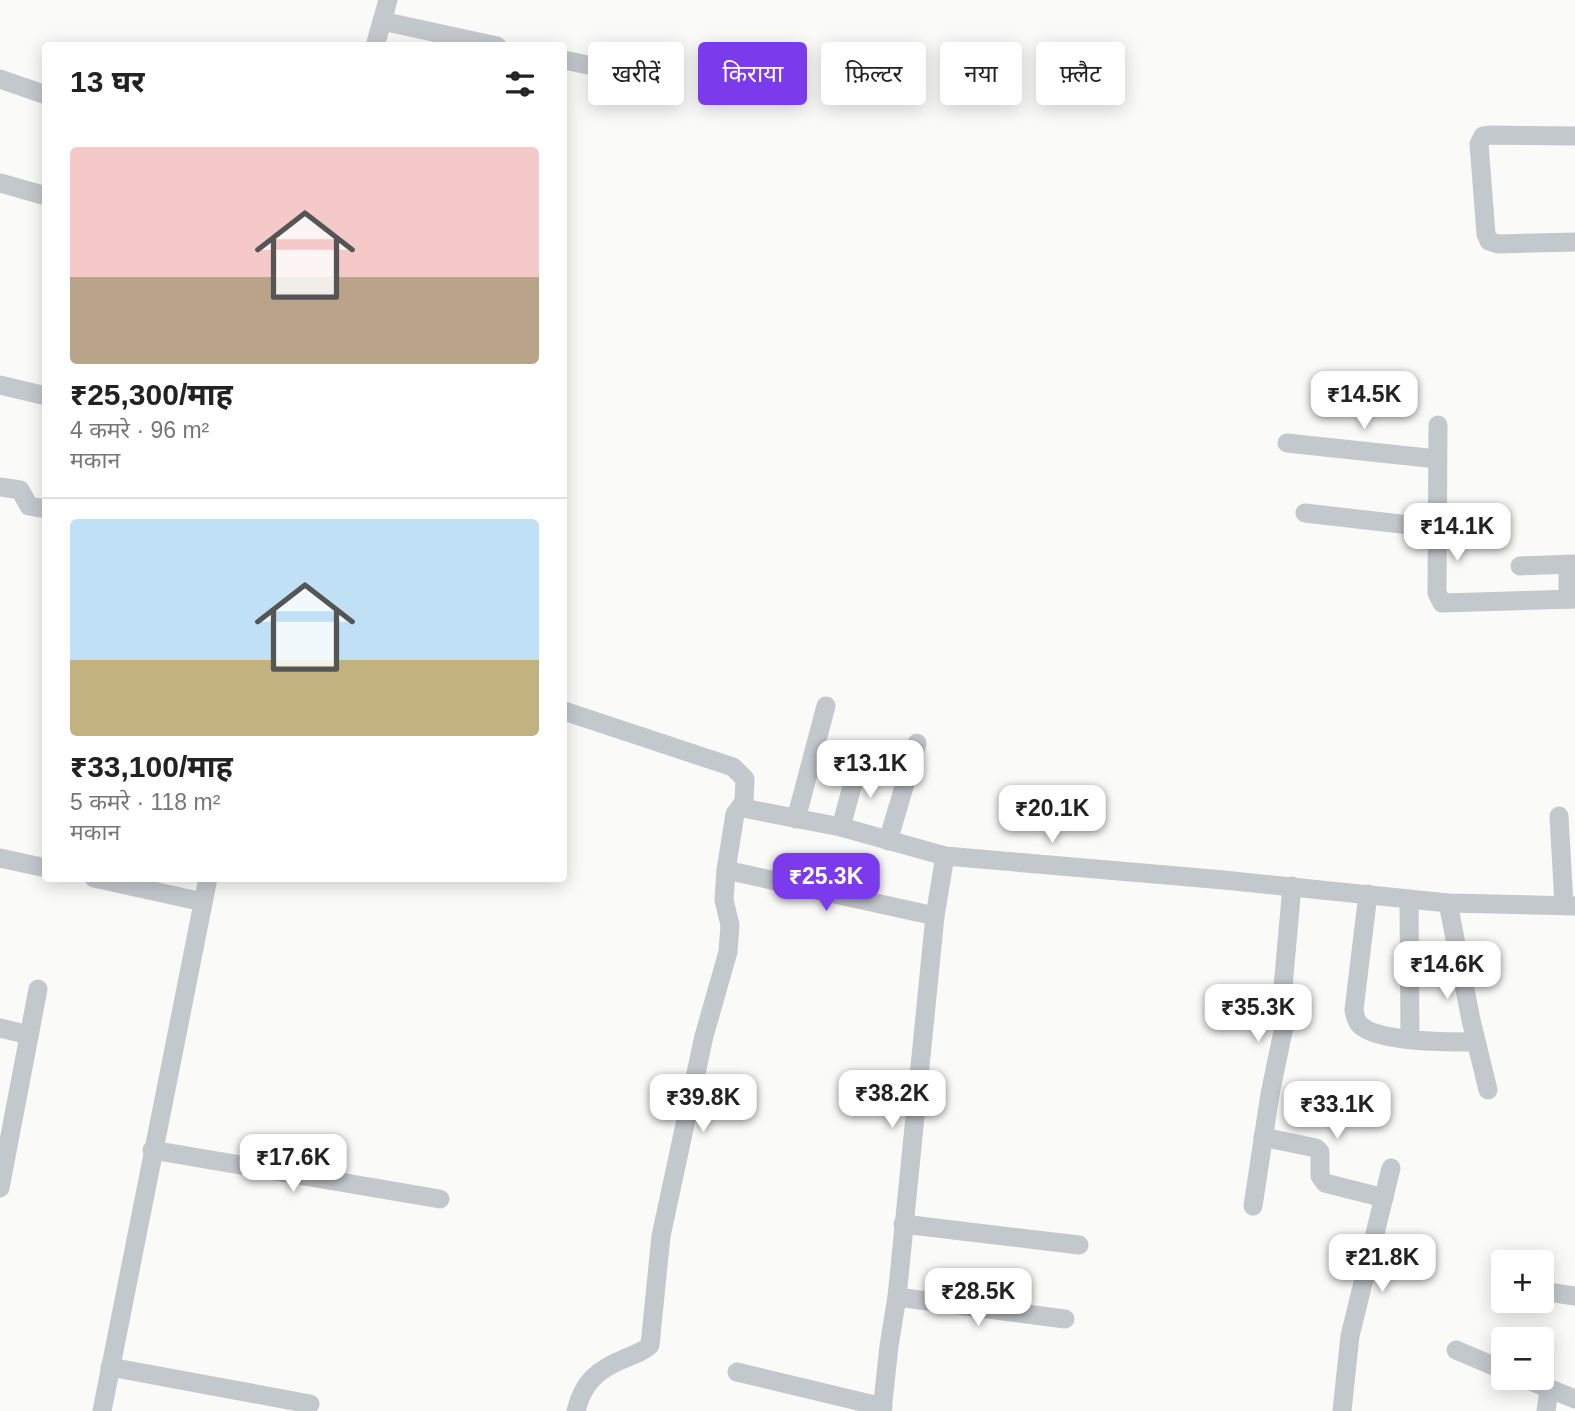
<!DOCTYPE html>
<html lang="hi">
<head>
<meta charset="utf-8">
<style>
  :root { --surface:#fff; --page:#f6f6f6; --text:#222; --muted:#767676; --line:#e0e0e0; --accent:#7c3aed }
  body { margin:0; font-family:Arial,"Noto Sans Devanagari",sans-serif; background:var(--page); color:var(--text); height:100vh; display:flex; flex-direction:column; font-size:26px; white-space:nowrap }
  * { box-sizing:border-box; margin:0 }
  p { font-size:23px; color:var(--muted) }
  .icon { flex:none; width:38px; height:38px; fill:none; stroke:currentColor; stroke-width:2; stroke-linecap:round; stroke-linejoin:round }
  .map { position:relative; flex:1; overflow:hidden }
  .panel { position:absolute; left:42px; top:42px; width:525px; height:840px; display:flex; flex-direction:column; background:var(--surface); border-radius:7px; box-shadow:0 4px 18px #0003 }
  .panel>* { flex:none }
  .guide { position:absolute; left:588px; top:42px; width:665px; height:63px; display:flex; gap:14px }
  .buttons { position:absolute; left:1491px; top:1250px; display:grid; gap:14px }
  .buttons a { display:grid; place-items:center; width:63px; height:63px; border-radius:7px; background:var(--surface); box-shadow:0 4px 18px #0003; font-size:35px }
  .price { position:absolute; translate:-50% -60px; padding:0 16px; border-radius:14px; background:#fff; color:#222; font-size:23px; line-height:46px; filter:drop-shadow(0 2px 4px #0008) }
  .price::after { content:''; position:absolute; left:50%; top:42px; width:21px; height:16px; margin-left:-10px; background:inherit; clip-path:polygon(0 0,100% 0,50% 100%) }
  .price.current { background:var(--accent); color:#fff }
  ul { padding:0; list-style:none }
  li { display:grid; align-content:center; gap:14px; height:371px; padding:0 28px }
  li+li { border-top:2px solid var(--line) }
  li span { display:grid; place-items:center; height:217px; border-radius:7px; color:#555 }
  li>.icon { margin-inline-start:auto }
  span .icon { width:126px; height:126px; fill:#fffc; stroke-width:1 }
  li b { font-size:30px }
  h2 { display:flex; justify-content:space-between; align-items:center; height:84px; padding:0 28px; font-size:30px }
  .pill { padding:0 24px; border-radius:7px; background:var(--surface); box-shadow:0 4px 18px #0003; font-size:24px; line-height:63px }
  .pill.current { background:var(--accent); color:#fff }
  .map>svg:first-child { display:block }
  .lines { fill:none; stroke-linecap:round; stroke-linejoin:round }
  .minor { stroke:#c3c8cc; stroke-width:19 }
</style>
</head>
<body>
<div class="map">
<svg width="1575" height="1411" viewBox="0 0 1575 1411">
  <rect width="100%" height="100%" fill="#fafaf8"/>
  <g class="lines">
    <g class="minor">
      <polyline points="382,21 497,46"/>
      <polyline points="375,46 388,0"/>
      <polyline points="564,60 612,70"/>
      <polyline points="0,79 46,95"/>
      <polyline points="1575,136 1489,135 1483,136 1479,144 1486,234 1489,241 1498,244 1575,242"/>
      <polyline points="0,183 46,196"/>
      <polyline points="0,385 46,396"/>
      <polyline points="1438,425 1437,593 1442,603 1575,599"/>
      <polyline points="1287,443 1437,459"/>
      <polyline points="0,487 20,490 29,506 46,509"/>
      <polyline points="1305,513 1436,528"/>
      <polyline points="1568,564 1568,599"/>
      <polyline points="1520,566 1575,564"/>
      <polyline points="564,711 733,767 745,779 744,802 748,809 841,827 945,856 1224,880 1448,903 1575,906"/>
      <polyline points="1559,816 1564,905"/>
      <polyline points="796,819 826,706"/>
      <polyline points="841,827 859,761"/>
      <polyline points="888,841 917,743"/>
      <polyline points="0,858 46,868"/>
      <polyline points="726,870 935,916"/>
      <polyline points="94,878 203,902"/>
      <path d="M 1368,894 L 1354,1010 C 1355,1016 1356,1021 1360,1025 C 1379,1043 1451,1042 1476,1042"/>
      <polyline points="1409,899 1410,1039"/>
      <polyline points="1448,903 1471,1020 1488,1090"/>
      <polyline points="0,1028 29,1035"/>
      <polyline points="1263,1137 1316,1148 1320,1152 1320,1176 1325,1183 1384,1198"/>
      <polyline points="152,1150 440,1199"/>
      <polyline points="0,1188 38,989"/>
      <polyline points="1253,1206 1270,1094 1286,1017 1287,1007 1283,987 1292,886"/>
      <polyline points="903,1224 1079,1245"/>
      <polyline points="1542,1291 1575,1296"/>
      <polyline points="897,1297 1065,1319"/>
      <polyline points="1456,1350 1503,1370"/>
      <polyline points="110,1367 310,1404"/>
      <polyline points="737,1372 883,1407"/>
      <polyline points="1520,1377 1575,1399"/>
      <polyline points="102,1411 208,878"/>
      <path d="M 576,1411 C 583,1382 598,1369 626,1358 C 635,1354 643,1352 650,1345 L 661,1236 L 704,1036 L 728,952 L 730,925 L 724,900 L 726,870 L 735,814 L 744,802"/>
      <polyline points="882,1411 889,1346 897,1297 935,916 945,856"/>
      <polyline points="1342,1411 1350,1336 1391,1168"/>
      <polyline points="1546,1411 1549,1390"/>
    </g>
  </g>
</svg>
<div class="buttons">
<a>+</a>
<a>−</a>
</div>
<b class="price" style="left:1364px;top:431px">₹14.5K</b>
<b class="price" style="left:1457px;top:563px">₹14.1K</b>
<b class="price" style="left:870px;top:800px">₹13.1K</b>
<b class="price" style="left:1052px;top:845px">₹20.1K</b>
<b class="price current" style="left:826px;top:913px">₹25.3K</b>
<b class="price" style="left:1447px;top:1001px">₹14.6K</b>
<b class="price" style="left:1258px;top:1044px">₹35.3K</b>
<b class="price" style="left:892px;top:1130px">₹38.2K</b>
<b class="price" style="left:703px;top:1134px">₹39.8K</b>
<b class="price" style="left:1337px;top:1141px">₹33.1K</b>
<b class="price" style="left:293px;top:1194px">₹17.6K</b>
<b class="price" style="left:1382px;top:1294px">₹21.8K</b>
<b class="price" style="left:978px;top:1328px">₹28.5K</b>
<div class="guide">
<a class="pill">खरीदें</a>
<a class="pill current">किराया</a>
<a class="pill">फ़िल्टर</a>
<a class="pill">नया</a>
<a class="pill">फ़्लैट</a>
</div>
<section class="panel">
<h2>13 घर<svg class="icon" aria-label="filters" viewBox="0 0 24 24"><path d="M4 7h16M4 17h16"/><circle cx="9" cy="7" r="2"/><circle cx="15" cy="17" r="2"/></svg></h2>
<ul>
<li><span style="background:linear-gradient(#f6c9c9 60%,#b9a48a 0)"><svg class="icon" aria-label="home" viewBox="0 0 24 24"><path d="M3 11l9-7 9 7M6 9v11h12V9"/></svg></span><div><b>₹25,300/माह</b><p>4 कमरे · 96 m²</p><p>मकान</p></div></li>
<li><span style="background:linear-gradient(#bfe0f5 65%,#c2b280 0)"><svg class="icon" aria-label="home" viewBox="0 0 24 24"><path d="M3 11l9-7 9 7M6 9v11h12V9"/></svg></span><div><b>₹33,100/माह</b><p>5 कमरे · 118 m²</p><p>मकान</p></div></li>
</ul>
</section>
</div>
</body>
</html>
